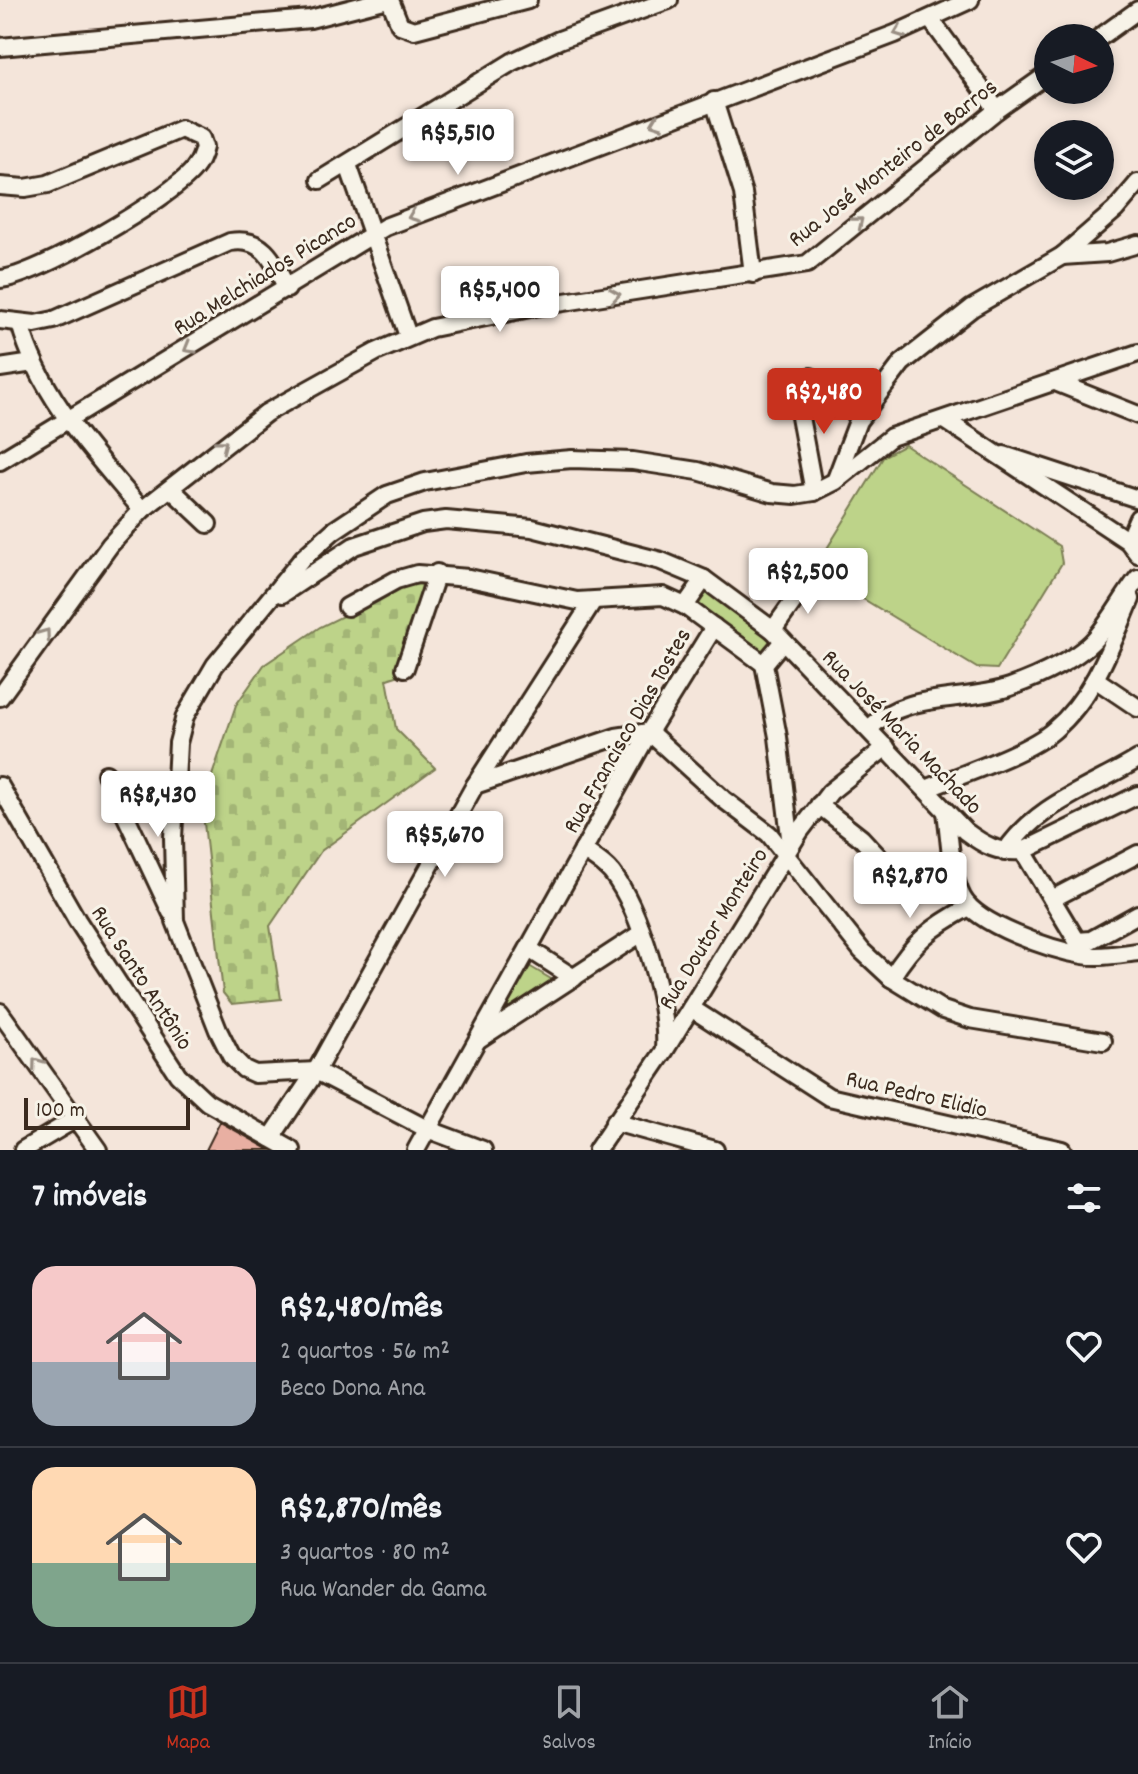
<!DOCTYPE html>
<html lang="pt">
<head>
<meta charset="utf-8">
<style>
  :root { --surface:#171b24; --page:#20242c; --text:#f1f3f6; --muted:#9ea1a6; --line:#363941; --accent:#c8321e }
  body { margin:0; font-family:Dekko,sans-serif; background:var(--page); color:var(--text); height:100vh; display:flex; flex-direction:column; font-size:30px; white-space:nowrap }
  * { box-sizing:border-box; margin:0 }
  p { font-size:26px; color:var(--muted) }
  .icon { flex:none; width:44px; height:44px; fill:none; stroke:currentColor; stroke-width:2; stroke-linecap:round; stroke-linejoin:round }
  .map { position:relative; height:1150px; overflow:hidden }
  .drawer { display:flex; flex-direction:column; background:var(--surface); flex:1 }
  .drawer>* { flex:none }
  .needle { width:52px; rotate:95deg }
  .controls { position:absolute; left:1034px; top:24px; display:grid; gap:16px }
  .controls a { display:grid; place-items:center; width:80px; height:80px; border-radius:50%; background:var(--surface); box-shadow:0 4px 12px #0003; font-size:40px }
  .scale { position:absolute; left:24px; bottom:20px; width:166px; box-sizing:border-box; padding-left:8px; border:4px solid #3b2a1e; border-top:0; font-size:22px; line-height:28px; white-space:nowrap; color:#3b2a1e; -webkit-text-stroke:6px #f7f3e8; paint-order:stroke }
  .price { position:absolute; translate:-50% -68px; padding:0 18px; border-radius:8px; background:#fff; color:#222; font-size:26px; line-height:52px; filter:drop-shadow(0 2px 4px #0008) }
  .price::after { content:''; position:absolute; left:50%; top:48px; width:24px; height:18px; margin-left:-12px; background:inherit; clip-path:polygon(0 0,100% 0,50% 100%) }
  .price.active { background:var(--accent); color:#fff }
  ul { padding:0; list-style:none }
  li { display:flex; align-items:center; gap:24px; height:200px; padding:0 32px }
  li+li { border-top:2px solid var(--line) }
  li span { display:grid; place-items:center; flex:none; width:224px; height:160px; border-radius:24px; color:#555 }
  li>.icon { margin-inline-start:auto }
  span .icon { width:96px; height:96px; fill:#fffc; stroke-width:1 }
  li b { font-size:34px }
  h2 { display:flex; justify-content:space-between; align-items:center; height:96px; padding:0 32px; font-size:34px }
  .dock { display:flex; justify-content:space-around; align-items:center; height:112px; border-top:2px solid var(--line); background:var(--surface); font-size:22px; color:var(--muted) }
  .dock a { display:grid; justify-items:center; gap:4px }
  .dock .active { color:var(--accent) }
  .map>svg:first-child { display:block }
  .cemetery { fill:url(#cemetery-stones); stroke:#7c7e54; stroke-width:2 }
  .park { fill:#bdd389; stroke:#7c7e54; stroke-width:2 }
  .building { fill:#e8afa2; stroke:#3b2a1e; stroke-width:2 }
  .lines { fill:none; stroke-linecap:round; stroke-linejoin:round }
  .minor-casing { stroke:#3b2a1e; stroke-width:22 }
  .minor { stroke:#f7f3e8; stroke-width:16 }
  .oneway { stroke:#998e83 }
  .labels { text-anchor:middle; stroke-width:6; stroke-linejoin:round; paint-order:stroke }
  .street-label { font-size:24px; fill:#3b2a1e; stroke:#f7f3e8 }
</style>
</head>
<body>
<div class="map">
<svg width="1138" height="1150" viewBox="0 0 1138 1150">
  <defs>
    <pattern id="cemetery-stones" width="16" height="16" patternUnits="userSpaceOnUse" patternTransform="scale(2)"><rect width="16" height="16" fill="#bdd389"/><path d="M2 7V4a2 2 0 0 1 4 0v3zM10 15v-3a2 2 0 0 1 4 0v3z" fill="#a3b576"/></pattern>
  </defs>
  <rect width="100%" height="100%" fill="#f4e5da"/>
  <filter id="ink" filterUnits="userSpaceOnUse"><feTurbulence type="fractalNoise" baseFrequency=".0125" numOctaves="2"/><feDisplacementMap in="SourceGraphic" scale="16" xChannelSelector="R" yChannelSelector="G"/><feConvolveMatrix kernelMatrix="1 2 1 2 8 2 1 2 1" color-interpolation-filters="sRGB"/></filter>
  <g filter="url(#ink)">
    <polygon class="cemetery" points="426,584 403,674 387,679 396,729 435,768 321,851 270,926 281,999 232,1004 223,993 202,805 236,705 264,665 320,627 406,585"/>
    <g class="park">
      <polygon points="905,445 1059,546 1062,563 997,669 977,668 819,572 823,555 884,456"/>
      <polygon points="703,584 777,641 758,662 688,606"/>
      <polygon points="524,963 556,982 494,1020"/>
    </g>
    <polygon class="building" points="220,1122 270,1150 206,1150"/>
    <g class="lines">
      <defs>
        <g id="minor">
          <polyline points="390,0 400,25 414,30 528,0"/>
          <polyline points="931,20 997,110"/>
          <polyline points="1099,38 1138,10"/>
          <polyline points="0,47 310,19 384,0"/>
          <polyline points="714,101 743,193 753,274"/>
          <polyline points="348,165 408,336"/>
          <polyline points="320,180 512,62 559,40 669,0"/>
          <path d="M 0,186 L 25,188 L 48,184 L 181,129 L 201,138 L 204,147 C 202,156 200,162 194,169 C 171,198 36,277 0,279"/>
          <polyline points="1062,256 1107,253 1138,244"/>
          <path d="M 0,320 L 35,324 L 54,320 L 230,242 C 264,236 274,262 287,289"/>
          <path d="M 20,323 C 39,396 95,454 142,510"/>
          <polyline points="0,368 33,363"/>
          <polyline points="811,377 800,417 814,492"/>
          <polyline points="1058,383 1138,415"/>
          <polyline points="945,420 1128,541 1138,554"/>
          <polyline points="1004,455 1138,499"/>
          <polyline points="0,461 385,227 895,34 970,0"/>
          <polyline points="836,479 858,421 902,363 972,308 1062,256 1115,210 1138,183"/>
          <polyline points="171,489 208,524"/>
          <polyline points="1128,541 1138,518"/>
          <path d="M 282,594 L 354,546 L 423,523 L 446,520 L 532,528 L 661,561 L 704,579 L 773,630 L 965,831 C 985,846 998,853 1023,851 L 1138,795"/>
          <polyline points="685,606 704,579"/>
          <polyline points="347,607 396,580 417,574 469,578 577,601 663,596 685,606 764,664"/>
          <polyline points="773,630 810,578"/>
          <polyline points="783,641 764,664 778,737 791,845"/>
          <polyline points="405,668 437,573"/>
          <polyline points="1095,679 1138,708"/>
          <polyline points="0,697 110,545 142,510 266,413 376,352 432,328 545,305 807,264 997,110 1048,74"/>
          <path d="M 870,728 C 905,691 964,703 1010,687 C 1038,677 1081,658 1099,634 C 1113,617 1124,596 1138,578"/>
          <polyline points="106,774 171,912"/>
          <polyline points="475,785 616,737 649,732 723,799 769,834 862,951 891,978 943,1010 970,1019 1103,1041"/>
          <polyline points="0,786 77,920 178,1075 207,1102 292,1150"/>
          <path d="M 926,789 C 960,775 1028,753 1054,730 C 1094,696 1111,646 1131,599"/>
          <polyline points="819,805 861,838 887,866"/>
          <path d="M 946,812 C 950,838 950,873 962,897 C 977,925 1052,950 1083,955 C 1101,958 1120,954 1138,952"/>
          <path d="M 583,850 C 593,857 604,863 612,873 C 640,909 668,1003 665,1048"/>
          <polyline points="1023,851 1077,941 1091,940 1138,914"/>
          <path d="M 1005,852 C 1037,804 1091,788 1138,759"/>
          <polyline points="1052,899 1138,854"/>
          <polyline points="529,949 574,978"/>
          <path d="M 891,978 C 914,941 932,927 969,907"/>
          <polyline points="691,1008 829,1097 1062,1150"/>
          <polyline points="0,1012 98,1150"/>
          <polyline points="479,1039 640,934"/>
          <polyline points="614,1122 715,1150"/>
          <polyline points="271,1138 316,1071 475,785 593,601"/>
          <polyline points="23,1150 77,1118"/>
          <polyline points="416,1150 649,732 714,627"/>
          <polyline points="483,1150 427,1129 316,1071 255,1074 244,1069 231,1056 218,1030 175,921 173,838 178,743 185,716 215,665 303,558 333,531 387,495 425,482 526,463 572,459 633,461 698,471 772,493 795,495 814,492 836,481 891,437 1138,353"/>
          <polyline points="597,1150 665,1050 800,831 830,792 886,747"/>
        </g>
      </defs>
      <use href="#minor" class="minor-casing"/>
      <use href="#minor" class="minor"/>
    </g>
    <defs><path id="oneway-chevron" d="M-2-3.5L2.5 0L-2 3.5" fill="none" stroke-width="1.6" stroke-linecap="round" stroke-linejoin="round" transform="scale(2)"/></defs>
    <g class="oneway">
      <use href="#oneway-chevron" transform="translate(899 32) rotate(159)"/>
      <use href="#oneway-chevron" transform="translate(656 123) rotate(159)"/>
      <use href="#oneway-chevron" transform="translate(413 216) rotate(159)"/>
      <use href="#oneway-chevron" transform="translate(858 222) rotate(-40)"/>
      <use href="#oneway-chevron" transform="translate(615 295) rotate(-9)"/>
      <use href="#oneway-chevron" transform="translate(189 348) rotate(150)"/>
      <use href="#oneway-chevron" transform="translate(222 445) rotate(-38)"/>
      <use href="#oneway-chevron" transform="translate(45 634) rotate(-54)"/>
      <use href="#oneway-chevron" transform="translate(37 1063) rotate(-126)"/>
    </g>
  </g>
  <g class="labels">
    <g class="street-label">
      <text transform="translate(892 162) rotate(-38)" y="8">Rua José Monteiro de Barros</text>
      <text transform="translate(264 273) rotate(-32)" y="8">Rua Melchiados Picanco</text>
      <text transform="translate(626 730) rotate(-60)" y="8">Rua Francisco Dias Tostes</text>
      <text transform="translate(903 731) rotate(46)" y="8">Rua José Maria Machado</text>
      <text transform="translate(712 928) rotate(-58)" y="8">Rua Doutor Monteiro</text>
      <text transform="translate(143 977) rotate(57)" y="8">Rua Santo Antônio</text>
      <text transform="translate(917 1093) rotate(13)" y="8">Rua Pedro Elidio</text>
    </g>
  </g>
</svg>
<div class="controls">
<a><svg class="needle" viewBox="-14 -14 28 28"><path d="M0-13l5 13h-10z" fill="#e53935"/><path d="M0 13l5-13h-10z" fill="#9ea1a6"/></svg></a>
<a><svg class="icon" aria-label="layers" viewBox="0 0 24 24"><path d="M12 4l9 5-9 5-9-5zM3 14l9 5 9-5"/></svg></a>
</div>
<div class="scale">100 m</div>
<b class="price" style="left:458px;top:177px">R$5,510</b>
<b class="price" style="left:500px;top:334px">R$5,400</b>
<b class="price active" style="left:824px;top:436px">R$2,480</b>
<b class="price" style="left:808px;top:616px">R$2,500</b>
<b class="price" style="left:158px;top:839px">R$8,430</b>
<b class="price" style="left:445px;top:879px">R$5,670</b>
<b class="price" style="left:910px;top:920px">R$2,870</b>
</div>
<section class="drawer">
<h2>7 imóveis<svg class="icon" aria-label="filters" viewBox="0 0 24 24"><path d="M4 7h16M4 17h16"/><circle cx="9" cy="7" r="2"/><circle cx="15" cy="17" r="2"/></svg></h2>
<ul>
<li><span style="background:linear-gradient(#f6c9c9 60%,#9aa5b1 0)"><svg class="icon" aria-label="home" viewBox="0 0 24 24"><path d="M3 11l9-7 9 7M6 9v11h12V9"/></svg></span><div><b>R$2,480/mês</b><p>2 quartos · 56 m²</p><p>Beco Dona Ana</p></div><svg class="icon" aria-label="heart" viewBox="0 0 24 24"><path d="M12 20l-8-8c-3-5 5-10 8-4 3-6 11-1 8 4z"/></svg></li>
<li><span style="background:linear-gradient(#ffd9b3 60%,#7fa58c 0)"><svg class="icon" aria-label="home" viewBox="0 0 24 24"><path d="M3 11l9-7 9 7M6 9v11h12V9"/></svg></span><div><b>R$2,870/mês</b><p>3 quartos · 80 m²</p><p>Rua Wander da Gama</p></div><svg class="icon" aria-label="heart" viewBox="0 0 24 24"><path d="M12 20l-8-8c-3-5 5-10 8-4 3-6 11-1 8 4z"/></svg></li>
</ul>
</section>
<nav class="dock">
<a class="active"><svg class="icon" aria-label="map" viewBox="0 0 24 24"><path d="M3 6l6-2 6 2 6-2v14l-6 2-6-2-6 2zM9 4v14M15 6v14"/></svg>Mapa</a>
<a><svg class="icon" aria-label="saved" viewBox="0 0 24 24"><path d="M7 4h10v16l-5-4-5 4z"/></svg>Salvos</a>
<a><svg class="icon" aria-label="home" viewBox="0 0 24 24"><path d="M3 11l9-7 9 7M6 9v11h12V9"/></svg>Início</a>
</nav>
</body>
</html>
